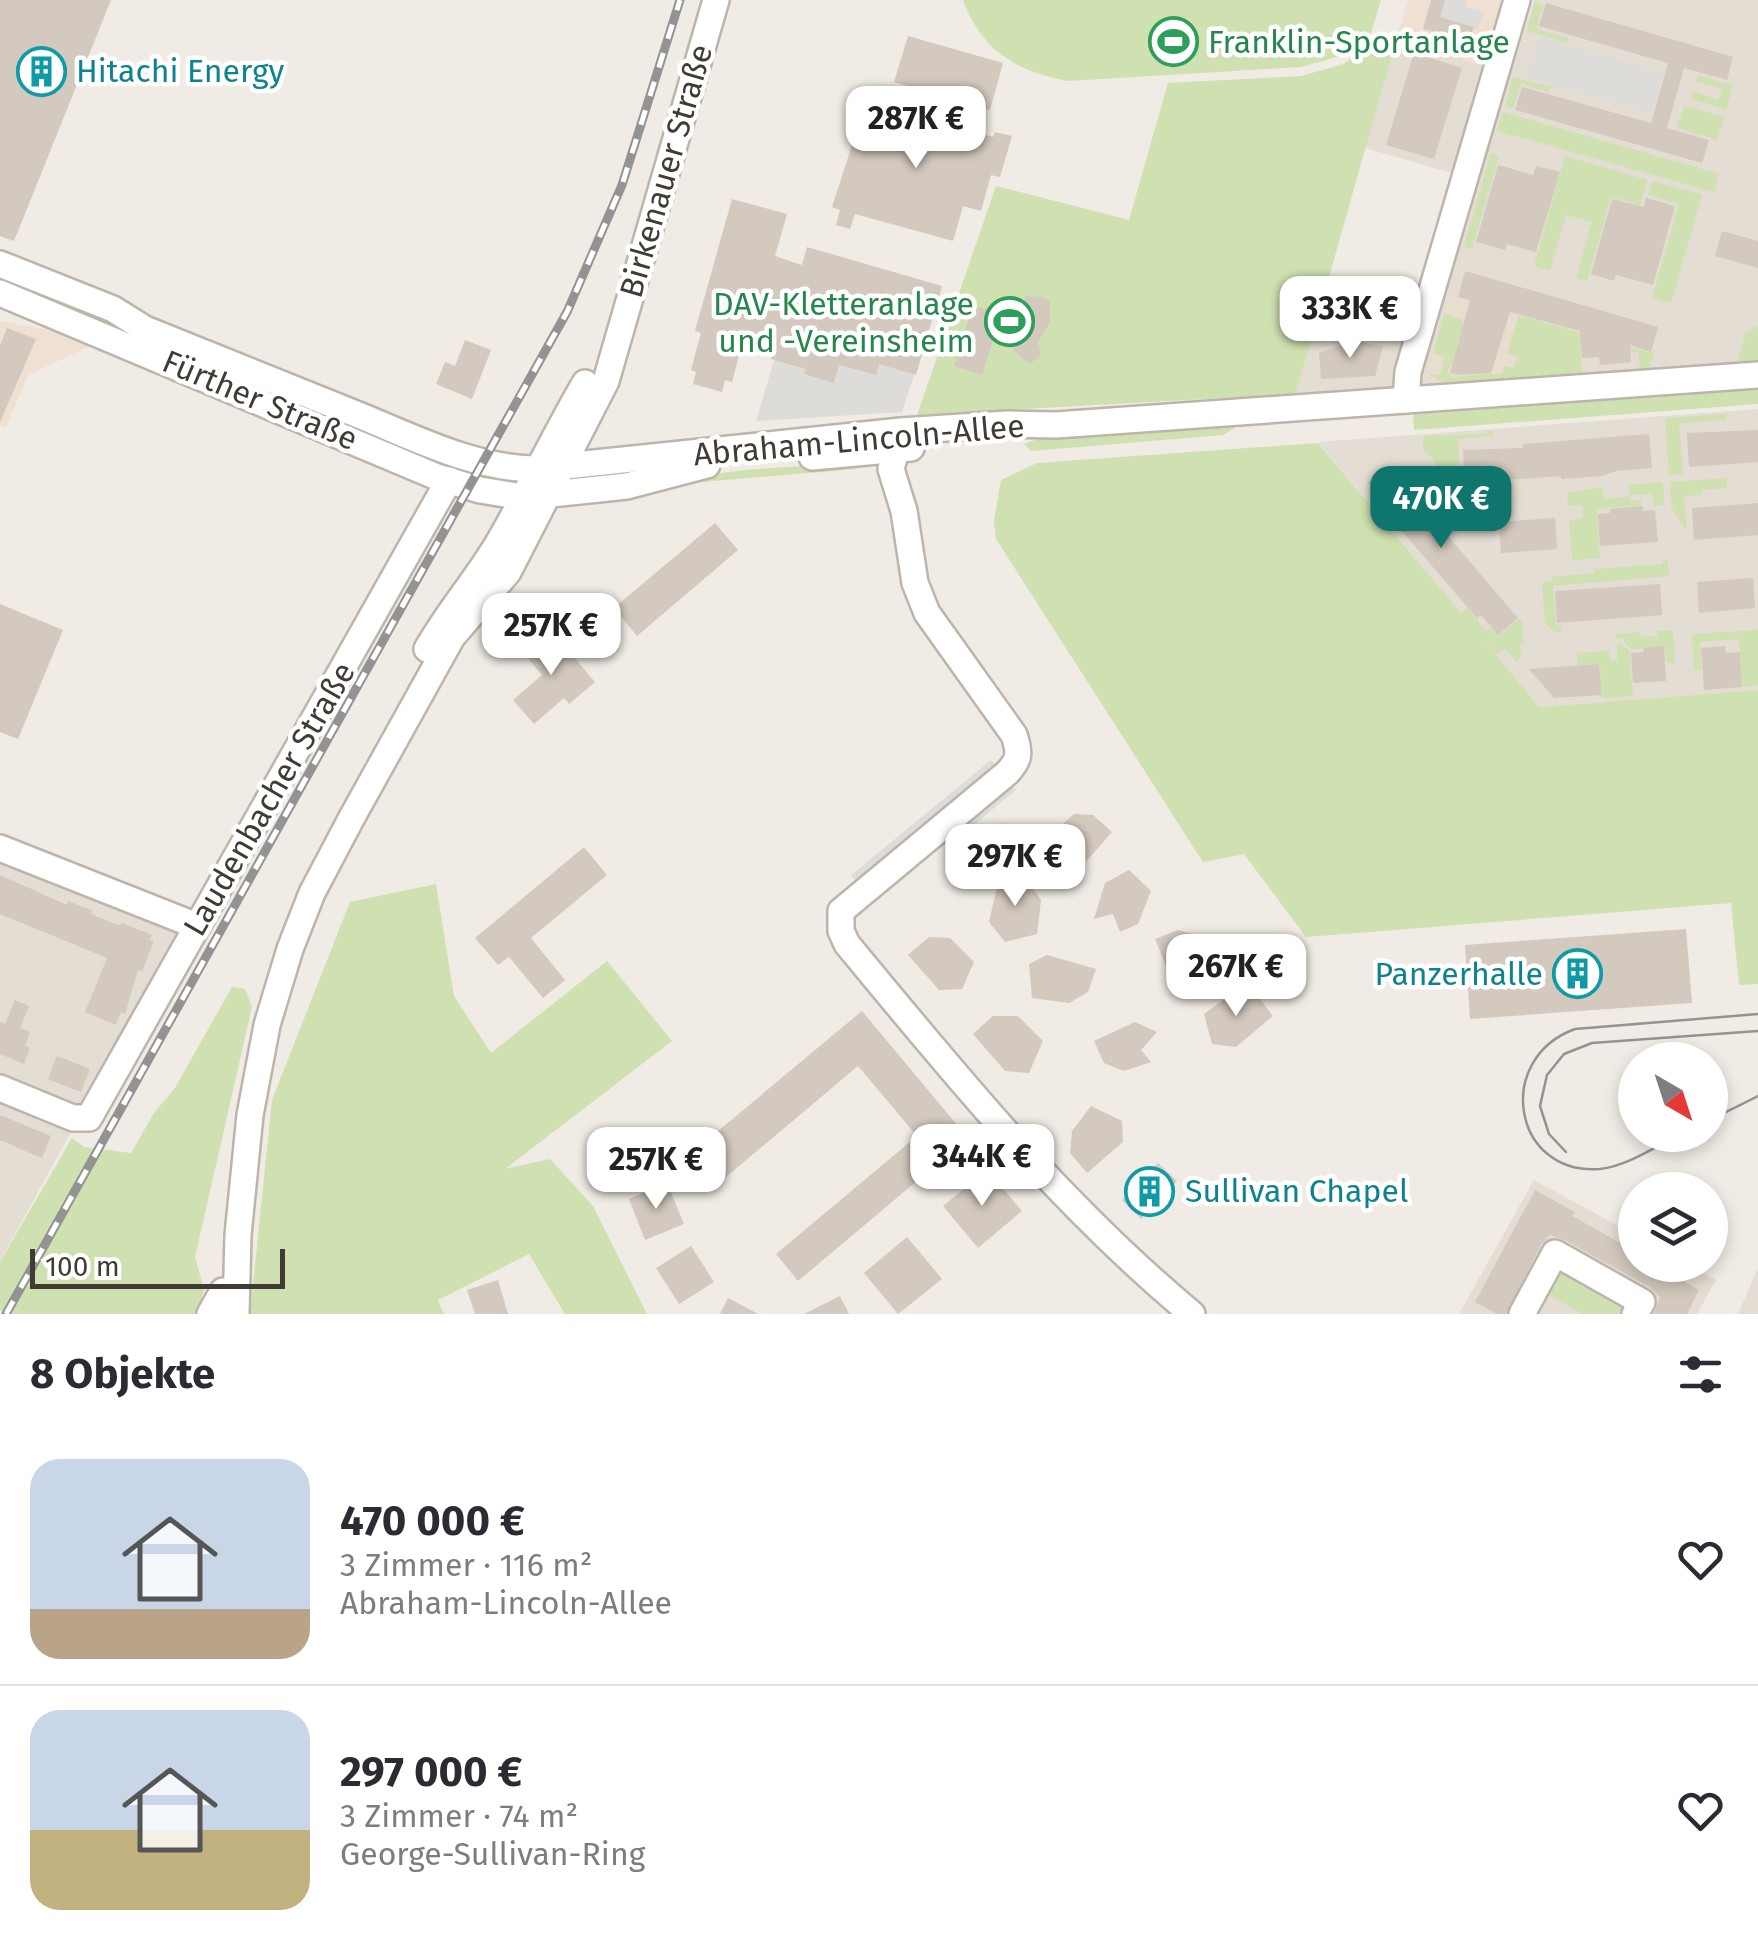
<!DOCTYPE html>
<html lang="de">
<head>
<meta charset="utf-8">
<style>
  :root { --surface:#fff; --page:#f2f2f3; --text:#2b2b33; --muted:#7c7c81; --line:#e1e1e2; --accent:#0f766e }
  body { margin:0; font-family:"Fira Sans",sans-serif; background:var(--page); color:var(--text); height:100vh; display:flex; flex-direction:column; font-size:38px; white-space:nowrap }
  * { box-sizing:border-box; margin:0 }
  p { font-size:32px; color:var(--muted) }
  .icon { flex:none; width:55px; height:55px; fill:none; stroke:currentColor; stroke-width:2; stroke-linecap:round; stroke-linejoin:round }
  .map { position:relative; height:1314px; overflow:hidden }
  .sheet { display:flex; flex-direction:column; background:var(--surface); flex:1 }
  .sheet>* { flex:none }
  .needle { width:65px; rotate:141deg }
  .fabs { position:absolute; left:1618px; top:1042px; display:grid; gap:20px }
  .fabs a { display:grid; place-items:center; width:110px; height:110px; border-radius:50%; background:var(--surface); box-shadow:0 5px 15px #0003; font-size:50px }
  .scale { position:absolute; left:30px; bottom:25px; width:255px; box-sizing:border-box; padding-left:10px; border:5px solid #413b35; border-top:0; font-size:28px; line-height:35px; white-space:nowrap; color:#413b35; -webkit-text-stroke:8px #fff; paint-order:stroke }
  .price { position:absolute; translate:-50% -85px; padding:0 22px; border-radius:20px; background:#fff; color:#222; font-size:32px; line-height:65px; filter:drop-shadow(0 2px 5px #0008) }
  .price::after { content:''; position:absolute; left:50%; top:60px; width:30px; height:22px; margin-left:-15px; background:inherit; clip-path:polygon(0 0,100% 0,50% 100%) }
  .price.active { background:var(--accent); color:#fff }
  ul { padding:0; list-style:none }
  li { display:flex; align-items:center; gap:30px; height:250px; padding:0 30px }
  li+li { border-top:2px solid var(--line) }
  li span { display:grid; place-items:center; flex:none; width:280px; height:200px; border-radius:30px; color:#555 }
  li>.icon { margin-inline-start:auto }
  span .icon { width:120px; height:120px; fill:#fffc; stroke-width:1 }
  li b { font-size:42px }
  h2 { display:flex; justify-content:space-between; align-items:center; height:120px; padding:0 30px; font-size:42px }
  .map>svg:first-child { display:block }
  .residential { fill:#e3ddd3 }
  .commercial { fill:#f0e0d1 }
  .education { fill:#e7ded0 }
  .green { fill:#cfe0b1 }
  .parking { fill:#dedcd9 }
  .building { fill:#d3c9be }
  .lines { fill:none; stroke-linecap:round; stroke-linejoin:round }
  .minor-casing { stroke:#bdb5ab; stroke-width:30 }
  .minor { stroke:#fff; stroke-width:25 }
  .tram { stroke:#939393; stroke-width:2.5 }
  .rail-casing { stroke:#939393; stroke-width:9 }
  .rail { stroke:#fff; stroke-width:5; stroke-dasharray:15; stroke-linecap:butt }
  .labels { text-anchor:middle; stroke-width:9; stroke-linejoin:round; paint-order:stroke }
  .leisure-label { font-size:32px; fill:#27864d; stroke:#fff; text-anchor:start }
  .culture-label { font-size:32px; fill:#0d838f; stroke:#fff; text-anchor:start }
  .street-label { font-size:32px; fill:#413b35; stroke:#fff }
</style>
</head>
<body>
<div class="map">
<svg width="1758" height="1314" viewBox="0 0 1758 1314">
  <rect width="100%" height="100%" fill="#f0ebe4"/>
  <g class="residential">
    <polygon points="1534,0 1758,0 1758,361 1675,374 1426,391 1296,394 1322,303 1429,334 1476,180 1365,148 1396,40 1511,73"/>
    <polygon points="1758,409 1758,690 1539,707 1318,442"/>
    <polygon points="0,858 183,929 0,1261"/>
    <polygon points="1534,1180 1635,1235 1635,1265 1689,1265 1716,1280 1697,1314 1459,1314"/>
    <polygon points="1758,1268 1758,1314 1738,1314"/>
  </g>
  <g class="commercial">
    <polygon points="1408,0 1507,0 1488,67 1396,40"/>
    <polygon points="0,321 103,340 28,375 6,427 0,425"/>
  </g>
  <polygon class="education" points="1450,293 1529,315 1527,320 1582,374 1442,382 1432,379 1429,366"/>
  <g class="green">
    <path d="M 963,0 L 1381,0 L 1371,33 L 1340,56 L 1301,67 L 1068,81 C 1016,71 982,51 963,0 Z"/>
    <polygon points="1535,2 1543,5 1536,29 1569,38 1567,43 1527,31"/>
    <polygon points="1380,34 1396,40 1296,394 917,415 996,186 1129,220 1168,83 1301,76 1344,64"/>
    <polygon points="1698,75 1733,86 1726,110 1691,99 1693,91 1718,100 1722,88 1696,82"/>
    <polygon points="1513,77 1551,87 1549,92 1521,84 1513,109 1505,107"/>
    <polygon points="1684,106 1724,117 1717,140 1677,128"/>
    <polygon points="1503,112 1719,174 1714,192 1497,131"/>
    <polygon points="1491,153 1499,156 1472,249 1464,246"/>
    <polygon points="1565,156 1647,180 1640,205 1611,197 1587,281 1576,278 1592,222 1566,215 1550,271 1534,266"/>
    <polygon points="1652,181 1702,195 1671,303 1652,298 1679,204 1648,195"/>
    <polygon points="1444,314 1464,320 1462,325 1465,327 1462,339 1458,339 1455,362 1452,362 1448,372 1452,377 1502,373 1504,366 1513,368 1518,357 1507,353 1519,315 1650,353 1655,350 1649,368 1640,368 1638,352 1612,354 1581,348 1582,374 1442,382 1429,374 1440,375 1445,357 1433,353"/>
    <polygon points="1758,326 1758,360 1737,362 1746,332"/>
    <polygon points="1758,384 1758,404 1414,430 1413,410"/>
    <polygon points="1726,414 1726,420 1679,423 1683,474 1669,475 1665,418"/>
    <polygon points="1236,420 1233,429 1223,435 1031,451 1024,444 1052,434"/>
    <polygon points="1487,431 1493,431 1493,436 1458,439 1460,479 1450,480 1422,447 1424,436 1486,434"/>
    <polygon points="1318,443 1461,613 1467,608 1486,631 1491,628 1498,636 1520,618 1522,621 1524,645 1520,645 1521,657 1517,662 1505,649 1497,654 1485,642 1539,707 1758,690 1758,984 1739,985 1731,903 1306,937 1244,854 1203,862 996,539 994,521 1001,480 1037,463"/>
    <path d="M 857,464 L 857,469 L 689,483 C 707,467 826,466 857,464 Z"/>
    <polygon points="1727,478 1727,488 1702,490 1701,495 1684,496 1687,530 1671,507 1670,482"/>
    <polygon points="1663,482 1664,505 1654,506 1652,494 1629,495 1629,485"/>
    <polygon points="1603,487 1604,499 1630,497 1630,501 1641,500 1641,505 1597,509 1600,558 1572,560 1569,520 1583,518 1582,505 1568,506 1567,493"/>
    <polygon points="1663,560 1668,560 1669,576 1553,586 1556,625 1562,625 1562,632 1554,632 1545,623 1542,582 1552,581 1552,577 1596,573 1594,569 1663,564"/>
    <polygon points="1673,630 1675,663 1666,663 1665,647 1631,649 1622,638 1616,638 1616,634 1640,632 1641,637 1657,636 1657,631"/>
    <polygon points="1758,630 1758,685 1743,687 1739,639 1700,642 1701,670 1694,670 1692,634"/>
    <polygon points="1617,643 1629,650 1633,696 1602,698 1600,664 1578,665 1577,653 1609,651 1610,660 1617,660"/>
    <polygon points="436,884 454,996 491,1053 607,961 672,1041 505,1169 550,1159 593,1206 647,1314 565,1314 529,1254 438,1300 444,1314 250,1314 272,1100 350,902"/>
    <polygon points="232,987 245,989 252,1007 195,1257 204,1290 196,1314 11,1314 0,1310 0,1262 72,1138 84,1147 131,1153 154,1113 175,1088"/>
    <polygon points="1562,1266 1627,1303 1627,1314 1583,1314 1542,1291"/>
  </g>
  <g class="parking">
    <polygon points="1445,0 1467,0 1465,6 1484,12 1478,29 1440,17"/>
    <polygon points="1538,37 1663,72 1652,113 1526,78"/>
    <polygon points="807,249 942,288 902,412 756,421"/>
    <polygon points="991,760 999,769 858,884 851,875"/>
    <polygon points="1008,781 1016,790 946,848 938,839"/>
  </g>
  <g class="building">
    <polygon points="0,0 111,0 14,241 0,236"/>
    <polygon points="1431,0 1445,0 1440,17 1474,27 1469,42 1423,29"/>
    <polygon points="1546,3 1733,57 1727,80 1684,68 1674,103 1667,128 1709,140 1702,163 1515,110 1522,87 1651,123 1657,102 1668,63 1539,26"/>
    <polygon points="908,36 1003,63 990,110 894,82"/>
    <polygon points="1414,53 1462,68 1434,159 1386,145"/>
    <polygon points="863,100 993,137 995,132 1012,136 1000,177 991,175 981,211 963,206 953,241 855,214 850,229 836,225 840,210 832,207 861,117 859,116"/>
    <polygon points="1498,165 1533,175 1536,166 1560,172 1536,252 1507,244 1505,250 1476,242"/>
    <polygon points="1646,198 1675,206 1653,285 1616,275 1614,281 1591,274 1612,199 1644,207"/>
    <polygon points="732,199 787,214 775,256 802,265 807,247 942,286 916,375 879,364 876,375 839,365 834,383 804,374 806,369 771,359 773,353 742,344 732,382 725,380 722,392 693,384 696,372 691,370 701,333 695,331"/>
    <polygon points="1722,231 1758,241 1758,268 1715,256"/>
    <polygon points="1465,271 1658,327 1651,352 1630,345 1631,362 1600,365 1599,357 1582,358 1580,331 1510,312 1491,373 1460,375 1450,373 1470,300 1458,297"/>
    <polygon points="1026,296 1042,297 1050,302 1050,322 1038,342 1041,355 1030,364 1014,351 1000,318 982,375 954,366 973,305 1015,318"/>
    <polygon points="7,328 36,339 0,422 0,346"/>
    <polygon points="465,340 491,350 472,399 436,384 445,362 455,366"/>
    <polygon points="1356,340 1383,347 1375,376 1321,379 1319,353"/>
    <polygon points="1758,430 1758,462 1689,467 1687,433"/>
    <polygon points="1649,434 1652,468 1616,471 1602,476 1561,479 1561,476 1465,483 1463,450 1523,448 1523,444"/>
    <polygon points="1388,466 1518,618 1498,635 1481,615 1477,618 1377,502 1382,498 1368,482"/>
    <polygon points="1758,503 1758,535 1694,540 1692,508"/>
    <polygon points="1643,506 1643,511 1655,510 1658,542 1600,546 1598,514 1610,513 1610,509"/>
    <polygon points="1555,518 1557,549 1501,553 1499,522"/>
    <polygon points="715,523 738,550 637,636 614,608"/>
    <polygon points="1753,578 1755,608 1699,613 1697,582"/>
    <polygon points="1660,584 1662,615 1557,623 1555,591"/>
    <polygon points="0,604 63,630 18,739 0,732"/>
    <polygon points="543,629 563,653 568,650 595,682 569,704 564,698 534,724 513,700 542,675 520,649"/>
    <polygon points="1664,646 1666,681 1633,683 1631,653 1644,652 1643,648"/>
    <polygon points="1725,646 1726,653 1740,652 1742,687 1704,690 1701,648"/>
    <polygon points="1599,664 1602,695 1554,698 1529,669"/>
    <polygon points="1074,814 1093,815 1112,832 1082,866 1059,867 1047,838"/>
    <polygon points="1001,823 1011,835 983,858 973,846"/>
    <polygon points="584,847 607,875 531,938 565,980 543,998 509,957 498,965 475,938"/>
    <polygon points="1129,870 1151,891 1138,924 1120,932 1113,914 1094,919 1105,883"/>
    <polygon points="1000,874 1026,879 1041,900 1037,934 1005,942 989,922"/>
    <polygon points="0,875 67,905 68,901 93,911 91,914 120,926 122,923 152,935 149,940 154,941 142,972 138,970 125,1014 121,1012 116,1025 85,1012 107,958 0,914"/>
    <polygon points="1686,929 1692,1003 1470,1019 1465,945"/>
    <polygon points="1178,930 1197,935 1216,968 1195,991 1173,983 1155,939"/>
    <polygon points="929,937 950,938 974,962 962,989 939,990 908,955"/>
    <polygon points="1047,955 1096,969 1088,992 1069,1003 1032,998 1029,964"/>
    <polygon points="1234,992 1256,994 1273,1016 1236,1047 1212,1044 1204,1014"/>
    <polygon points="15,1000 29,1006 20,1028 30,1032 25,1046 30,1048 24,1064 0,1054 0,1022 5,1024"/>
    <polygon points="862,1011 968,1138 798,1281 776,1254 917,1136 858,1066 714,1187 688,1156"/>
    <polygon points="993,1016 1018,1016 1043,1041 1029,1073 1005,1071 973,1034"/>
    <polygon points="1135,1022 1157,1032 1141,1050 1151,1062 1124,1071 1104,1063 1094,1041"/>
    <polygon points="57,1056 90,1069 81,1092 48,1079"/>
    <polygon points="1091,1106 1122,1121 1123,1142 1087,1173 1070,1153 1072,1131"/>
    <polygon points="0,1115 51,1136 42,1158 0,1140"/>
    <polygon points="1158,1163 1177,1181 1141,1219 1122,1200"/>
    <polygon points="987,1170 1022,1211 978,1248 943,1206"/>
    <polygon points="667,1183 684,1224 645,1240 629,1199"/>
    <polygon points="1535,1190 1575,1212 1572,1216 1635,1251 1635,1265 1672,1265 1689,1274 1685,1282 1699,1290 1687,1314 1654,1314 1660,1297 1651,1288 1563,1239 1550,1235 1541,1245 1506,1314 1497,1314 1475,1302"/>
    <polygon points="907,1237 942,1279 898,1314 864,1273"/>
    <polygon points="691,1246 714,1282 679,1304 656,1268"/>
    <polygon points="498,1280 508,1314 475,1314 467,1290"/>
    <polygon points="840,1296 849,1314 804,1314"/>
    <polygon points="728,1298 758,1314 720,1314"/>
  </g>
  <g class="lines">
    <defs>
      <g id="minor">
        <path d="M 0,264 L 113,309 L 145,329 C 217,358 289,387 361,416 C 417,439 476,469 537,469 L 901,431 L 1007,424 L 1056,425 L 1758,375"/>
        <polyline points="0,293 437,477 480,490 523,497 627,486 707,465"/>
        <polyline points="1406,400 1408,372 1517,0"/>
        <path d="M 901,431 L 891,469 L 904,511 L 915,583 L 927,613 L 1014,735 C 1020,753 1020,759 1007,773 L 841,911 L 841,931 L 847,944 C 955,1075 1061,1205 1192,1314"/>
        <polyline points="812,457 911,448"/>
        <path d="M 427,649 C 449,610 478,578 500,540 C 530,488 555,434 585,383"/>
        <polyline points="0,848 197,926"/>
        <polyline points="0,1088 73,1118 89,1118 449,480"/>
        <polyline points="210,1314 223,1291"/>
        <polyline points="236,1314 238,1235 250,1115 267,1025 290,949 312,893 351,819 452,637 508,572 606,381 716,0"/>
        <polyline points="1522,1314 1555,1253 1642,1302 1635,1314"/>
      </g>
    </defs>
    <use href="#minor" class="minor-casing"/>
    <use href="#minor" class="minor"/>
    <g class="tram">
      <polyline points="1710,1120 1758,1096"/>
      <path d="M 1679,1135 C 1655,1147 1627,1166 1600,1169 C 1513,1176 1493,1059 1575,1029 L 1758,1014"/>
      <polyline points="1566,1152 1549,1134 1540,1106 1547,1075 1564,1054 1592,1043 1758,1031"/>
    </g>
    <defs>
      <polyline id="rail" points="6,1314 567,312 622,185 680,0"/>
    </defs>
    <use href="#rail" class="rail-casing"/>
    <use href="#rail" class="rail"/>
  </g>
  <defs>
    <symbol id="stadium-ring" viewBox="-11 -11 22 22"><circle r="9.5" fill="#fff" stroke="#2e9e5b" stroke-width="1.5"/><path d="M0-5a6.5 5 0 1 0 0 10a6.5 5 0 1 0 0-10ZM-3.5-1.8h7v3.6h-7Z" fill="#2e9e5b"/></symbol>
    <symbol id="building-ring" viewBox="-11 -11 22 22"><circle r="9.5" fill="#fff" stroke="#0f9aa8" stroke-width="1.5"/><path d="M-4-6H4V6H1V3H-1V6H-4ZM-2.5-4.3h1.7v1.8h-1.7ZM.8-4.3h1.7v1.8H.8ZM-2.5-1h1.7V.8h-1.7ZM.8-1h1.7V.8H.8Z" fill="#0f9aa8"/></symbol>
  </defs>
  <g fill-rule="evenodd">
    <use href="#stadium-ring" x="1146" y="14" width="55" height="55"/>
    <use href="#building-ring" x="14" y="44" width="55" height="55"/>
    <use href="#stadium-ring" x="982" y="294" width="55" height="55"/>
    <use href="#building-ring" x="1550" y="946" width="55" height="55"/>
    <use href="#building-ring" x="1122" y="1164" width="55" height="55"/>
  </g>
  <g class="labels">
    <g class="leisure-label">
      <text x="1208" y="53">Franklin-Sportanlage</text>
      <text x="974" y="315" text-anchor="end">DAV-Kletteranlage<tspan x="974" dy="37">und -Vereinsheim</tspan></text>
    </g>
    <g class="culture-label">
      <text x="76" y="82">Hitachi Energy</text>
      <text x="1543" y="985" text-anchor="end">Panzerhalle</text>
      <text x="1185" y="1202">Sullivan Chapel</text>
    </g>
    <g class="street-label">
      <text transform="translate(666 171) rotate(-74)" y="11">Birkenauer Straße</text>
      <text transform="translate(260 400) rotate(23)" y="11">Fürther Straße</text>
      <text transform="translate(859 440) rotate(-5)" y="11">Abraham-Lincoln-Allee</text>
      <text transform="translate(269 799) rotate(-60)" y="11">Laudenbacher Straße</text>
    </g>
  </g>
</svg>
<div class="fabs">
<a><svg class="needle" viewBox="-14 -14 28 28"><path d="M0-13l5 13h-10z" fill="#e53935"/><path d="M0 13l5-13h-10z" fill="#7c7c81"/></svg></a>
<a><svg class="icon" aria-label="layers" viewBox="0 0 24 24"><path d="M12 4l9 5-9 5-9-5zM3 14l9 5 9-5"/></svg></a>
</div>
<div class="scale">100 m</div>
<b class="price" style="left:916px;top:171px">287K €</b>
<b class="price" style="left:1350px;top:361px">333K €</b>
<b class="price active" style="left:1441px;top:551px">470K €</b>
<b class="price" style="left:551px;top:678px">257K €</b>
<b class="price" style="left:1015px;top:909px">297K €</b>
<b class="price" style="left:1236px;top:1019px">267K €</b>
<b class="price" style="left:982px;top:1209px">344K €</b>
<b class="price" style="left:656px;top:1212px">257K €</b>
</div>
<section class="sheet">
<h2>8 Objekte<svg class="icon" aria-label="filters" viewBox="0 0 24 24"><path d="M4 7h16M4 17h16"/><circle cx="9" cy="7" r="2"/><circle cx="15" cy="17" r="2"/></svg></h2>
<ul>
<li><span style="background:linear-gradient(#c9d6e8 75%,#b9a48a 0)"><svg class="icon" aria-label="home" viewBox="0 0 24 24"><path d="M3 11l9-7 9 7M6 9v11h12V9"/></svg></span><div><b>470 000 €</b><p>3 Zimmer · 116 m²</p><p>Abraham-Lincoln-Allee</p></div><svg class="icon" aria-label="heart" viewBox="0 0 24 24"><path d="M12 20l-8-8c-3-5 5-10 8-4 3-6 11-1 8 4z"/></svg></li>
<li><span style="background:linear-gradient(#c9d6e8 60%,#c2b280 0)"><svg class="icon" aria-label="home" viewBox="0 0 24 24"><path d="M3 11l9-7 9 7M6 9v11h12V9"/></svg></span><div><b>297 000 €</b><p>3 Zimmer · 74 m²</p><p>George-Sullivan-Ring</p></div><svg class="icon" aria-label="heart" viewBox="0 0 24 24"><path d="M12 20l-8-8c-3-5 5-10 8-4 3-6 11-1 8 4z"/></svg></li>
</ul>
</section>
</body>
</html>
